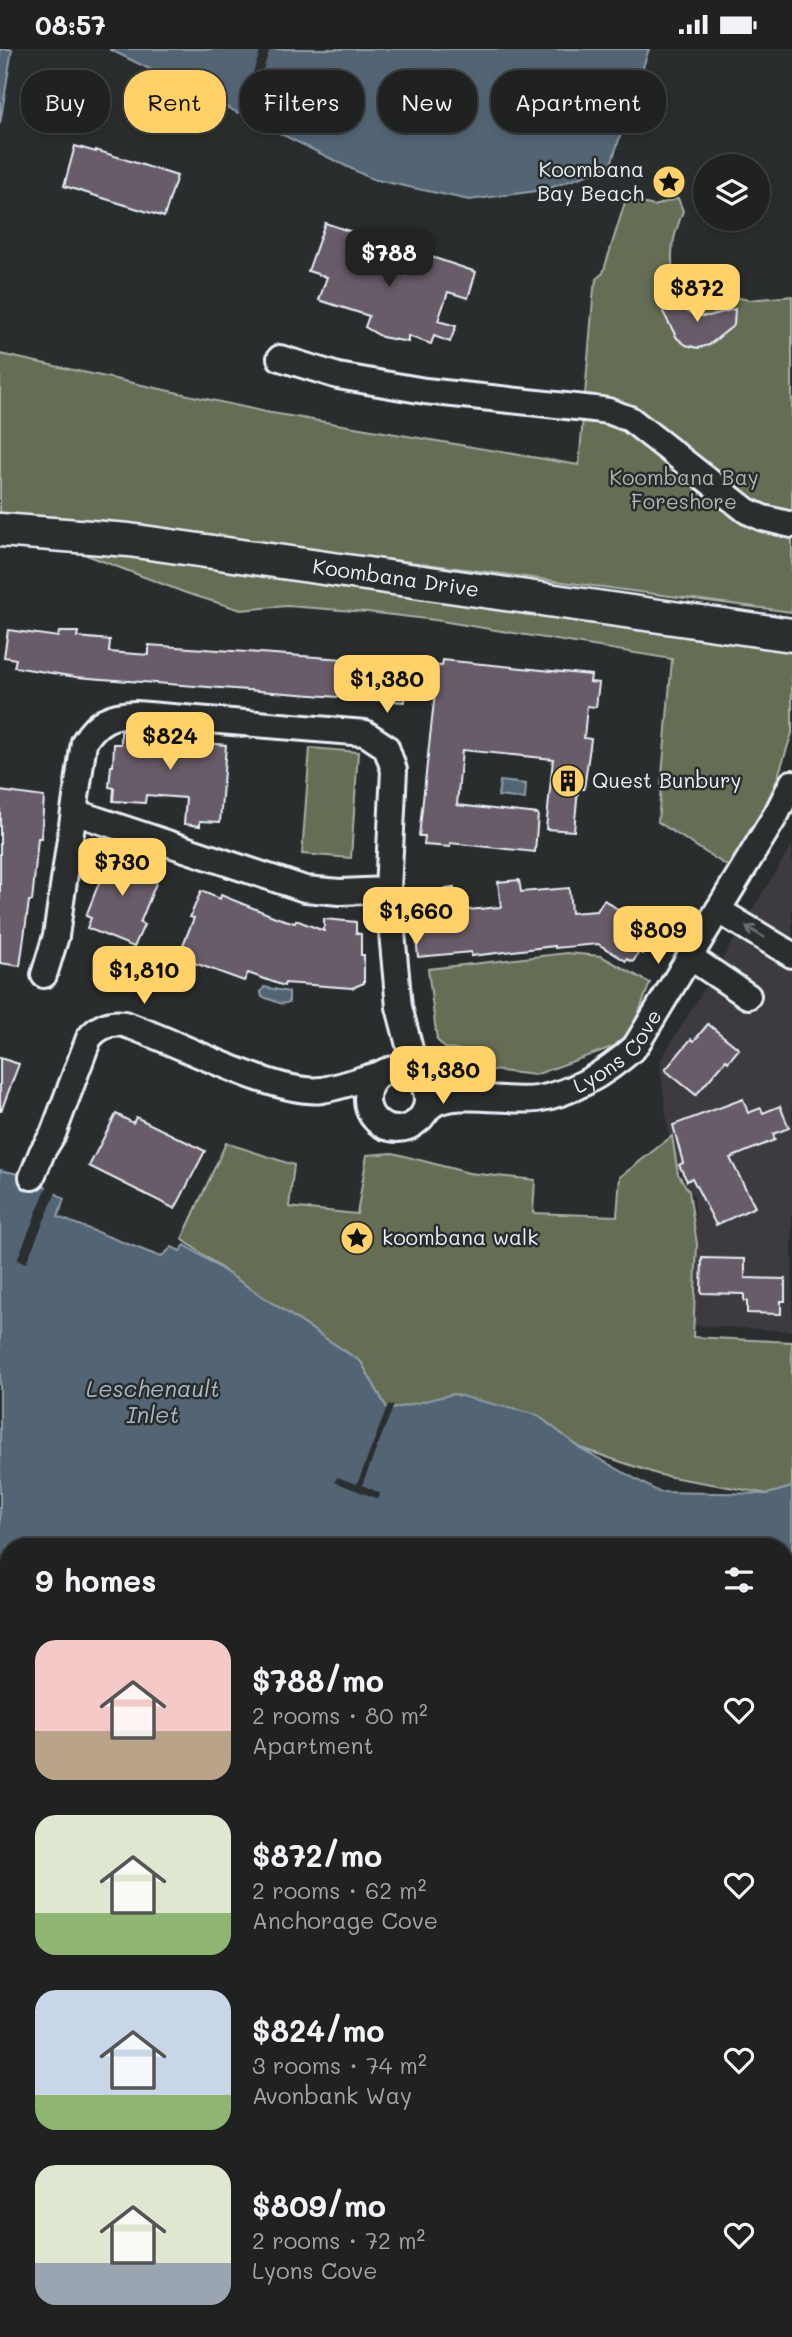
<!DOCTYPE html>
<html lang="en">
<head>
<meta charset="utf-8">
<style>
  :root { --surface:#202222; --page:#282a2a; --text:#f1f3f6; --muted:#a2a4a5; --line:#3d3f40; --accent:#ffd166 }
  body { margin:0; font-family:Mali,sans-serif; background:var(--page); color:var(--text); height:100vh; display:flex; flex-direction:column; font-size:26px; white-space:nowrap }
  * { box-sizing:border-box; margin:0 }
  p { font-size:23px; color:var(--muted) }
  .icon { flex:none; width:38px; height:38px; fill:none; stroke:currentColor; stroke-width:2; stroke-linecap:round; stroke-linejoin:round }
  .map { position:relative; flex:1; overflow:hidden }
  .side { position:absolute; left:0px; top:1489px; width:793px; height:800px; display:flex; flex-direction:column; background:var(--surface); border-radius:28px 28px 0 0; box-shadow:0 4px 10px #0003,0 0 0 2px var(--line) }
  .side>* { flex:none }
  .hud { position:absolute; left:21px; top:21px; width:751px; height:63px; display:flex; gap:14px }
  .controls { position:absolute; left:693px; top:105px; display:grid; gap:14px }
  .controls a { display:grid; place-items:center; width:77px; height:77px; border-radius:50%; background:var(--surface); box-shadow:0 4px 10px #0003,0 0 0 2px var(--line); font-size:35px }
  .price { position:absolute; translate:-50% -60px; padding:0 16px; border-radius:14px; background:var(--accent); color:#111; font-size:23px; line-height:46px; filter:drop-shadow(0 2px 4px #0008) }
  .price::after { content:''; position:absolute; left:50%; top:42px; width:21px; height:16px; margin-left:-10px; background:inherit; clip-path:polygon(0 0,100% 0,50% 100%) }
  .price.selected { background:#222; color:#fff }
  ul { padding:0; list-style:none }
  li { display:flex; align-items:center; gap:21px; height:175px; padding:0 35px }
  li span { display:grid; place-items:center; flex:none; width:196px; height:140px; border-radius:21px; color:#555 }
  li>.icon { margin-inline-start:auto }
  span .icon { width:84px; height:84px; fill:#fffc; stroke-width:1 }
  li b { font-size:30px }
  h2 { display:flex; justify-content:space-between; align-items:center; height:84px; padding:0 35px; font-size:30px }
  .tag { padding:0 24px; border-radius:28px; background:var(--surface); box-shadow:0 4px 10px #0003,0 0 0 2px var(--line); font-size:24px; line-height:63px }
  .tag.selected { background:var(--accent); color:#111 }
  .status { display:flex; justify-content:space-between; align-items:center; height:49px; padding:0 35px; background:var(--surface); direction:ltr }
  .status svg { height:19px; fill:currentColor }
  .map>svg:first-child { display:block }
  .built { fill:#3d3b40 }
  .green { fill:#656e54; stroke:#a6b0a6; stroke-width:2 }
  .water { fill:#526575; stroke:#8e9da9; stroke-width:2 }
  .pier { fill:#2a2d2e }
  .building { fill:#695b69; stroke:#e8f1f8; stroke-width:2 }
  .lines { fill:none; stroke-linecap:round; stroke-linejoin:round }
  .minor-casing { stroke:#e8f1f8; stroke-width:30 }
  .major-casing { stroke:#e8f1f8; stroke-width:37 }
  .minor { stroke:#2a2d2e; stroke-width:24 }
  .major { stroke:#2a2d2e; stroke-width:32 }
  .oneway { stroke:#6c7275 }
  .labels { text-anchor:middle; stroke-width:5; stroke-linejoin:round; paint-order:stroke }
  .poi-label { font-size:21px; fill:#e8f1f8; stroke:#2a2d2e; text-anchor:start }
  .park-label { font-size:21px; fill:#adb6ae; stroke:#2a2d2e }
  .street-label { font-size:21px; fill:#e8f1f8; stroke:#2a2d2e }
  .water-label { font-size:23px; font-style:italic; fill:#acb9c4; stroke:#2a2d2e }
</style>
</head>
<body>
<div class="status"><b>08:57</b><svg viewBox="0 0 49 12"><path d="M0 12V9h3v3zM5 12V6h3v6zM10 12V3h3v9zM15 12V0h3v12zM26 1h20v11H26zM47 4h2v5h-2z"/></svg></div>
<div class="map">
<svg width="792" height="2288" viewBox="0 0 792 2288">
  <rect width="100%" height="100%" fill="#2a2d2e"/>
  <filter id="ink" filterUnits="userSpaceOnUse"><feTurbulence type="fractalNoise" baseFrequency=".0143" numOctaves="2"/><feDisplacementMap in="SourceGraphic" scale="14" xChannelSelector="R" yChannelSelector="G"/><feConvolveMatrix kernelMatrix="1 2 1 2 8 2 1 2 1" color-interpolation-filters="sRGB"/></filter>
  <g filter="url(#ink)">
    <polygon class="built" points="792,796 792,1282 693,1276 697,1195 694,1148 678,1117 668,1083 660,1012"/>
    <g class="green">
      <path d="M 678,149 L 683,162 C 671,194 670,202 674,235 L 749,251 L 792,247 L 792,563 L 403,512 L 0,466 L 0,305 L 266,363 L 579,416 L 594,239 L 597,229 L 603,224 L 626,150 L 654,157 Z"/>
      <polygon points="55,494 788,601 792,605 792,684 767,761 732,820 658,773 672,610 435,571 367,563 287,557 241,561 186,544"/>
      <polygon points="310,699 358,703 351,809 302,805"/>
      <polygon points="567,904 601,907 650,934 632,981 615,997 535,1026 475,1019 461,1001 445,999 437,991 428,920"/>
      <polygon points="672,1087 678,1125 689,1142 697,1195 693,1288 792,1293 792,1438 768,1445 660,1426 580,1399 537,1366 388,1361 361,1313 233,1228 182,1190 226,1094 294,1116 289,1158 357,1165 367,1106 393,1104 469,1124 535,1131 533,1164 617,1167 620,1128"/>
      <polygon points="0,1848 9,1848 9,2280 784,2280 784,2097 792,2101 792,2288 0,2288"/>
    </g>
    <g class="water">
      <polygon points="0,0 12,0 0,75"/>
      <polygon points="109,0 649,0 610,118 544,141 469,151 372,130"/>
      <polygon points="500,732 526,735 525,750 498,747"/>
      <path d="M 264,938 L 289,943 L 289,953 C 280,958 271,949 262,948 L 261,943 Z"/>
      <polygon points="0,1121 32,1128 64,1150 58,1168 161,1208 172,1198 180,1202 185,1196 361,1313 388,1361 453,1345 537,1366 580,1399 659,1443 768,1445 792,1438 792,2101 784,2097 784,1498 9,1498 9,1848 0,1848"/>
    </g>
    <g class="pier">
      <polygon points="261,0 270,0 246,71 238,67"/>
      <polygon points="48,1135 57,1141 26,1214 17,1211"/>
      <polygon points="389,1354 390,1357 394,1356 362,1436 380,1444 378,1450 335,1433 337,1428 357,1435"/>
    </g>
    <g class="building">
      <polygon points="75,97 96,103 96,101 177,127 164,168 64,137"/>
      <polygon points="325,174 358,185 351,205 406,226 414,202 476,223 468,249 448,243 438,272 456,277 450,293 434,287 431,295 408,287 408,293 382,288 365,278 369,267 319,251 327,228 308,222"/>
      <polygon points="671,245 688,262 697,267 709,267 735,260 734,276 709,296 698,299 686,296 677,289 663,263"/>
      <polygon points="8,581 58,588 59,583 78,583 77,588 110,591 109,603 149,606 149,596 442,617 443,611 591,626 590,633 599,634 596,658 587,657 584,689 591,690 584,740 578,740 574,782 546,780 553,710 462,701 457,756 538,765 535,803 450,794 450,798 424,796 425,787 419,787 435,643 405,639 404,653 76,628 14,618 16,610 4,608"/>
      <polygon points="121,682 170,685 170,687 206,690 206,694 226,696 220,773 200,772 200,777 184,775 186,749 146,746 145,754 113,752 114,739 109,738 111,717 113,717 114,695 121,695"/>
      <polygon points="0,742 44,748 41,789 38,789 34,833 32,852 29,852 20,917 0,914"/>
      <polygon points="108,799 161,822 140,874 144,876 134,898 87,879 91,869 86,867 104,821 99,819"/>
      <polygon points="519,831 521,843 569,839 571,864 597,862 604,851 655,885 643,905 639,903 633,913 627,910 626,912 598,895 555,899 555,897 471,907 471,903 418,908 415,878 429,876 429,872 436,871 433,842 454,839 456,862 501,858 498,833"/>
      <polygon points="201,842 220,850 221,846 278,869 295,874 296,871 324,882 324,870 356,873 356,884 361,885 361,906 364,906 364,934 352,939 285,934 284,937 248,924 244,932 178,908 194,869 190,868"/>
      <polygon points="708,975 739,1000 728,1013 726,1011 696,1046 665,1021 691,990 694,992"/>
      <polygon points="0,1009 19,1015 1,1062 0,1062"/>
      <polygon points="743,1050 748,1064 761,1059 763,1064 780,1057 789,1079 773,1085 775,1091 730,1109 755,1158 716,1176 692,1129 687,1132 679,1116 683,1114 673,1076"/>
      <polygon points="116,1065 133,1074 136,1068 205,1102 175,1160 89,1117"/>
      <polygon points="702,1209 745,1210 745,1229 785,1230 785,1252 781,1252 781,1265 747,1264 747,1252 744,1252 744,1245 701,1244"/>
    </g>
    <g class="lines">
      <defs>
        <g id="minor">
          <polyline points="280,309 338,327 425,342 594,360 608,362 630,370 747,462 763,469 792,476"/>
          <polyline points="74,763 305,840 340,843 388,841"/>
          <polyline points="718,861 792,906"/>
          <polyline points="690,908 748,947"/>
          <path d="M 44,926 L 56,887 L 84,693 C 97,672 111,665 136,665 L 365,684 L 386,698 L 394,721 L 388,841 L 399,958 L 417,1027"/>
          <circle cx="397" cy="1050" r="30"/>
          <path id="s1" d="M 421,1069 C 424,1065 428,1060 431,1057 C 452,1040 509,1054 537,1050 C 575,1044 607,1023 635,998 L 777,764 L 792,734"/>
          <path d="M 32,1128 L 42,1103 L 53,1085 L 89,989 C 98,978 109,973 124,975 C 174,991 275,1047 322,1041 C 341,1038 361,1030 380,1025"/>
          <polyline points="0,1985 9,1985"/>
          <polyline points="0,2034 9,2034"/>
          <polyline points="0,2085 9,2085"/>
          <polyline points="439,2288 439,2280"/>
        </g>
        <g id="major">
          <path id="s2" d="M 0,481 L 129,491 L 792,586"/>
        </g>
      </defs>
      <use href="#minor" class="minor-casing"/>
      <use href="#major" class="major-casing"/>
      <use href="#minor" class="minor"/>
      <use href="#major" class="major"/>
    </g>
    <defs><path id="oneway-shaft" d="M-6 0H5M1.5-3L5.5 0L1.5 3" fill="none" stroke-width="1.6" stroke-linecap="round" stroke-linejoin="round" transform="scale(1.75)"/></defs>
    <use class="oneway" href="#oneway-shaft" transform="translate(755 883) rotate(-149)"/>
  </g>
  <defs>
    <symbol id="sight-disc" viewBox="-11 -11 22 22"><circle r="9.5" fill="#ffd166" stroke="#2a2d2e"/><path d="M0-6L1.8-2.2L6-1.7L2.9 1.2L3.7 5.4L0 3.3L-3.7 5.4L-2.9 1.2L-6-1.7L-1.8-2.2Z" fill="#111"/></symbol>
    <symbol id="building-disc" viewBox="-11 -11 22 22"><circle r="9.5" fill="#ffd166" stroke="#2a2d2e"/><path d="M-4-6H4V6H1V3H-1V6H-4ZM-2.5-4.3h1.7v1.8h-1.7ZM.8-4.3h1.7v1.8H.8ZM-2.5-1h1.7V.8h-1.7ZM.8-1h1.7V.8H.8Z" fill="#111"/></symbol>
  </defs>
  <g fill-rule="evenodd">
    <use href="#sight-disc" x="650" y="114" width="38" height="38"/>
    <use href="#building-disc" x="549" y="713" width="38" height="38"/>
    <use href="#sight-disc" x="338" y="1170" width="38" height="38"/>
  </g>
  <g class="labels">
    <g class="poi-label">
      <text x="644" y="128" text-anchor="end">Koombana<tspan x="644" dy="24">Bay Beach</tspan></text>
      <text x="592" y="739">Quest Bunbury</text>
      <text x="382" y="1196">koombana walk</text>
    </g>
    <g class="park-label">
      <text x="684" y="436">Koombana Bay<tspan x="684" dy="24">Foreshore</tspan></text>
    </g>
    <g class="street-label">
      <text dy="7" stroke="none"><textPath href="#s2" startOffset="399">Koombana Drive</textPath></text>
      <text dy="7" stroke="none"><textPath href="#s1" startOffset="220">Lyons Cove</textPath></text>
    </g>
    <g class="water-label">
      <text x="153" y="1348">Leschenault<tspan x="153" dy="26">Inlet</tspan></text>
    </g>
  </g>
</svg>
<div class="controls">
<a><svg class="icon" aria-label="layers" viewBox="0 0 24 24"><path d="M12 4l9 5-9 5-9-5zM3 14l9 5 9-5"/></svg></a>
</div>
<b class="price selected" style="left:389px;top:240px">$788</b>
<b class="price" style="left:697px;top:275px">$872</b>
<b class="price" style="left:387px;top:666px">$1,380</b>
<b class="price" style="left:170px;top:723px">$824</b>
<b class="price" style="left:122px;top:849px">$730</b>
<b class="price" style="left:416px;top:898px">$1,660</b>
<b class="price" style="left:658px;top:917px">$809</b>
<b class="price" style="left:144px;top:957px">$1,810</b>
<b class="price" style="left:443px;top:1057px">$1,380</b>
<div class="hud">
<a class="tag">Buy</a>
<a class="tag selected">Rent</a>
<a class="tag">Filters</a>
<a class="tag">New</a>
<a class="tag">Apartment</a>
</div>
<section class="side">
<h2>9 homes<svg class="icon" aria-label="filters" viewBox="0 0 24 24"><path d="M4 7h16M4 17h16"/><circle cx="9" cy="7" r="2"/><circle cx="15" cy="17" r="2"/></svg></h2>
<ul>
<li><span style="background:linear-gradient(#f6c9c9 65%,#b9a48a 0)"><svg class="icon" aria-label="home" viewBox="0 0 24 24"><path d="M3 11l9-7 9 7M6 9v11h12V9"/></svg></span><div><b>$788/mo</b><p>2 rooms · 80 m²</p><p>Apartment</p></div><svg class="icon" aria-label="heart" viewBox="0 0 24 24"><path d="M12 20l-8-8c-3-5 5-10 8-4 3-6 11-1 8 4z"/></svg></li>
<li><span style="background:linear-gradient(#dfe7d0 70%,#8fb573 0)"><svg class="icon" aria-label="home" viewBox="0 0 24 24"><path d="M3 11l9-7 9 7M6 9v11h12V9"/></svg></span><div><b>$872/mo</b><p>2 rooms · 62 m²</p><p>Anchorage Cove</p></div><svg class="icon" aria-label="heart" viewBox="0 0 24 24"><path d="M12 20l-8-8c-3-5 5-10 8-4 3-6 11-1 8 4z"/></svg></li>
<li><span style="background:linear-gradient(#c9d6e8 75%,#8fb573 0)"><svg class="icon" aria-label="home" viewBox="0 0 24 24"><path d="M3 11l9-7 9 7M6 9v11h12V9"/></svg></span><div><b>$824/mo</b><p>3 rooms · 74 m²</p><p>Avonbank Way</p></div><svg class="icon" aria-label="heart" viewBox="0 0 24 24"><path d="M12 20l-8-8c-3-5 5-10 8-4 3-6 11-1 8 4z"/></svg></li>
<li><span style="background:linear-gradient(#dfe7d0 70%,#9aa5b1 0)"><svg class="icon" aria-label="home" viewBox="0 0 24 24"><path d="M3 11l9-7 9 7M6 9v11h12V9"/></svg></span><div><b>$809/mo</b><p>2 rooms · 72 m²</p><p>Lyons Cove</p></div><svg class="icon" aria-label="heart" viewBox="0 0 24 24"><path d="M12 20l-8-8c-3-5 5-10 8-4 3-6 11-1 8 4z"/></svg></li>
</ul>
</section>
</div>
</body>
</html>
